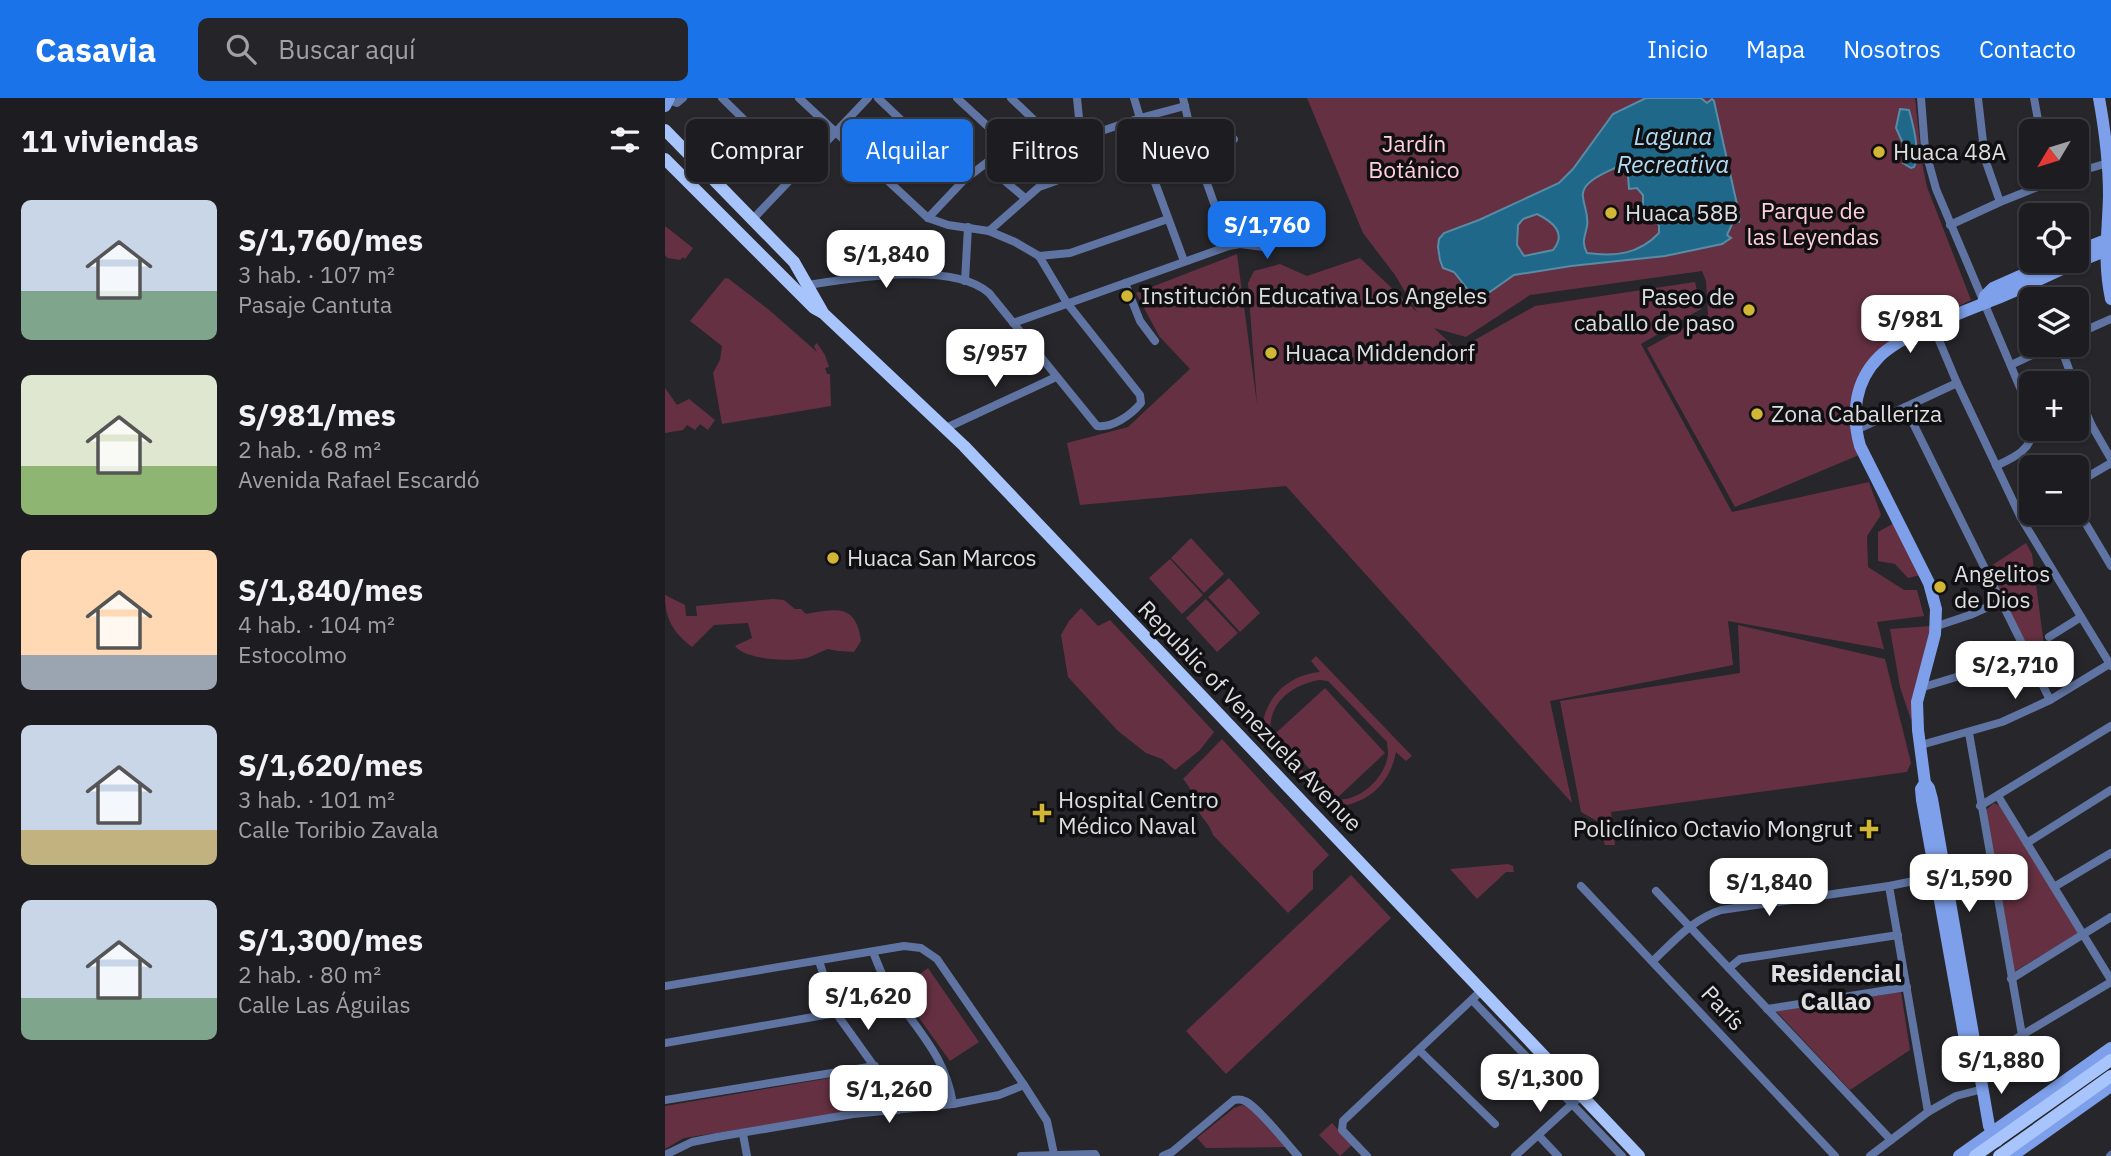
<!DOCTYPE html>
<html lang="es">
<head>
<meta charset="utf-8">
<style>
  :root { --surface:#1d1c20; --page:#252529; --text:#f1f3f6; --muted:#a0a1a5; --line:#3b3a3e; --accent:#1a73e8 }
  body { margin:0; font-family:"IBM Plex Sans",sans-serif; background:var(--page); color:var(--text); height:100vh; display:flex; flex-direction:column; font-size:26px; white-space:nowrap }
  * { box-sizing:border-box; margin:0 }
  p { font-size:23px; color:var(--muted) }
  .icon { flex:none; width:38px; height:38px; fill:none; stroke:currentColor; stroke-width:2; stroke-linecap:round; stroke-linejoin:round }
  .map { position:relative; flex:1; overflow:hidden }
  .sheet { display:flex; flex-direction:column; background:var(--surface); width:665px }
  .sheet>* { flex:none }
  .hud { position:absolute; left:21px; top:21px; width:665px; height:63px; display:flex; gap:14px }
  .needle { width:46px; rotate:232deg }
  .controls { position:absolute; left:1354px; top:21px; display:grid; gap:14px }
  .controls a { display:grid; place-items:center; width:70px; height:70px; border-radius:10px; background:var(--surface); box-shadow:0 2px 5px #0004,0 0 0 2px var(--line); font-size:35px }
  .price { position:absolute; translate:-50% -60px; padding:0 16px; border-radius:14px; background:#fff; color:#222; font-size:23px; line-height:46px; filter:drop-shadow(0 2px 4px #0008) }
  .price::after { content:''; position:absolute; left:50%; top:42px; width:21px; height:16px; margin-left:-10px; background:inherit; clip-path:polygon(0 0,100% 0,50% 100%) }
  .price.active { background:var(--accent); color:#fff }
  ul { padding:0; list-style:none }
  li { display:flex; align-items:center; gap:21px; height:175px; padding:0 21px }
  li span { display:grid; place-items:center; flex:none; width:196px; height:140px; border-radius:10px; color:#555 }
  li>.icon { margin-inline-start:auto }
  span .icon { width:84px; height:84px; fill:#fffc; stroke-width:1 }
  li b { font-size:30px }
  h2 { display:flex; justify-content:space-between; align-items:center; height:84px; padding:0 21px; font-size:30px }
  .pill { padding:0 24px; border-radius:10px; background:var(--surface); box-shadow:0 2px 5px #0004,0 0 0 2px var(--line); font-size:24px; line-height:63px }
  .pill.active { background:var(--accent); color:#fff }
  header { display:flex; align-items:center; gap:42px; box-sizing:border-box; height:98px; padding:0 35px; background:var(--accent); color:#fff }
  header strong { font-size:33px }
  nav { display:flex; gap:38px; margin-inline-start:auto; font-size:24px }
  .search { width:490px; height:63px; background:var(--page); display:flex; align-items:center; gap:18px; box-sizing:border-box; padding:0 24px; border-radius:10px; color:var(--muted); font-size:26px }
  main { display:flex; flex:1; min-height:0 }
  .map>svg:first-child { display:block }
  .green { fill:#653142; fill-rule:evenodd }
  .water { fill:#1f688a; stroke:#588ba4; stroke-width:2; fill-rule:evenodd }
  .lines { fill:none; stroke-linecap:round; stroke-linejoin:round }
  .street { stroke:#5f74a2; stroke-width:8 }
  .secondary { stroke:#7ea0ea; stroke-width:12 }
  .primary { stroke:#a8c4fd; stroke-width:12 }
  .poi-dot { fill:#d2b635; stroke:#100f11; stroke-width:2.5 }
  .labels { text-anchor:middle; stroke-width:7; stroke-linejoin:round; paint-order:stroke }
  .park-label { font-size:23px; fill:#ffcfdc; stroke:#100f11 }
  .poi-label { font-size:23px; fill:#dedde0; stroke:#100f11; text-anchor:start }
  .street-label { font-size:23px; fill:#dedde0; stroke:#100f11 }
  .water-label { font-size:24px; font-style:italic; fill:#b1dbf4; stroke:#100f11 }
  .neighbourhood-label { font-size:24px; font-weight:bold; fill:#dedde0; stroke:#100f11 }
</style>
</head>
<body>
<header>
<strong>Casavia</strong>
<div class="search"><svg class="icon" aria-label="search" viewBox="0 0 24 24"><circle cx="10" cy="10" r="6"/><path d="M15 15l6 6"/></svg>Buscar aquí</div>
<nav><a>Inicio</a><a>Mapa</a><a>Nosotros</a><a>Contacto</a></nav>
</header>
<main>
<section class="sheet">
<h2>11 viviendas<svg class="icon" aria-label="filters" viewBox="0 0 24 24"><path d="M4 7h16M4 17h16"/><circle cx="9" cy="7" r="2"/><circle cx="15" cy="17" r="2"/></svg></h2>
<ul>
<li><span style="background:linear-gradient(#c9d6e8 65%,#7fa58c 0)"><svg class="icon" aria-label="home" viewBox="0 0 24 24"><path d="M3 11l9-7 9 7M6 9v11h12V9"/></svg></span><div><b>S/1,760/mes</b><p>3 hab. · 107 m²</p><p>Pasaje Cantuta</p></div></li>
<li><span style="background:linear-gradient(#dfe7d0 65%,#8fb573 0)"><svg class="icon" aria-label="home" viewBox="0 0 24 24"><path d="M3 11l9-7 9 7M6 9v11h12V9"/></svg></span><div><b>S/981/mes</b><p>2 hab. · 68 m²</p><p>Avenida Rafael Escardó</p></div></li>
<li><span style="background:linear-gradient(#ffd9b3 75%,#9aa5b1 0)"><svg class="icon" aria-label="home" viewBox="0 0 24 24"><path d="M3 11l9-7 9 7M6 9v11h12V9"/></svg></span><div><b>S/1,840/mes</b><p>4 hab. · 104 m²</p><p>Estocolmo</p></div></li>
<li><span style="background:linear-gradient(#c9d6e8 75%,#c2b280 0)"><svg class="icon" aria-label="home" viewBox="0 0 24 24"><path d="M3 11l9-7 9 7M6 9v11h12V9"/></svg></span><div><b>S/1,620/mes</b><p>3 hab. · 101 m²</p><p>Calle Toribio Zavala</p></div></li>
<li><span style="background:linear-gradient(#c9d6e8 70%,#7fa58c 0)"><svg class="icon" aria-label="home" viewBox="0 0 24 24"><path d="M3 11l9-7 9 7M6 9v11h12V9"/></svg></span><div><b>S/1,300/mes</b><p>2 hab. · 80 m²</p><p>Calle Las Águilas</p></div></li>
</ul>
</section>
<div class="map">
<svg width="1446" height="1058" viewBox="0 0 1446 1058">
  <rect width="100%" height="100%" fill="#27262b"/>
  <g class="green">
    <polygon points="642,0 1250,0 1257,65 1262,89 1306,202 1252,229 1199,268 1194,357 1070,409 982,250 1043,217 1041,183 1037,173 865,197 801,239 769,230 792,252 870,208 1030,184 1036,211 976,246 1067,414 1204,384 1216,417 1202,438 1203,469 1239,492 1252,492 1259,518 1212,524 1219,551 1063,523 1068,567 885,603 907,705 621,388 415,407 402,345 463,329 525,271 494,238 471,195 572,156 592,306 583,185 589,173 615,166 642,178 695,160 752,214 730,177 698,135"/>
    <polygon points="0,128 28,150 20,161 18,159 15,162 3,160 0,157"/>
    <polygon points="60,180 64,181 103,211 152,254 149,248 152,245 160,257 164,269 160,270 162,276 165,276 166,308 57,326 48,275 55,262 57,248 25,223"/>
    <polygon points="0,290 12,307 24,301 50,322 43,332 35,326 30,332 22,327 18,332 0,335"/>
    <polygon points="1233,423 1260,476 1243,480 1230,466 1213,463 1213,434"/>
    <polygon points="526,440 559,476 539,495 506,460"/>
    <polygon points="1361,445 1367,456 1384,585 1381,588 1323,470"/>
    <polygon points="505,461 538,497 517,516 484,480"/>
    <polygon points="564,480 595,515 575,534 543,499"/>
    <path d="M 0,497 L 20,507 L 21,518 L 32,518 L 31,508 L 108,501 L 119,502 L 130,511 L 136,511 L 141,516 C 171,511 191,505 196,543 L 189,554 L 173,553 L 163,551 C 156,553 149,558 142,560 C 125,564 81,562 70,548 L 87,540 L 83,525 L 49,527 L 27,549 C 8,534 0,521 0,497 Z"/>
    <polygon points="541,501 573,535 552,554 521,520"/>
    <polygon points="416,510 433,528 445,522 549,634 535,652 510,672 497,661 481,655 453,633 403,579 396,537 404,523"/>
    <polygon points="1073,527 1220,561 1246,665 1242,674 946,714 950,747 940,747 932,723 916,714 895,603 1075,575"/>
    <polygon points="1266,528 1246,622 1235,589 1225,531"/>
    <path d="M 651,558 L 747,658 L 741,663 L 731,654 C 725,686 703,705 672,709 L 682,720 L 677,725 L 583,625 L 588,620 L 597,629 C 601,598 624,577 655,574 L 646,563 ZM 655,582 L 663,583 L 666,586 L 722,644 C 722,648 723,652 723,656 C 721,682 686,712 661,698 L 607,640 C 599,608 626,586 655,582 Z"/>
    <polygon points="660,590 720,655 672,700 611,635"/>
    <path d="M 557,641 L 664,757 L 648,773 L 648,791 L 623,815 L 548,737 C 545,726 537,721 533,712 C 527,697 529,694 518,681 Z"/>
    <polygon points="1329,705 1335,708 1412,832 1412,836 1347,875 1321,712"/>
    <polygon points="843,766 848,768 849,774 841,774 812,801 785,771"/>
    <polygon points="686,777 726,820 561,976 521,933"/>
    <polygon points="263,870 314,944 285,963 234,892"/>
    <polygon points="1236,894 1245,952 1185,992 1111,913"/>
    <polygon points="207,973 223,1002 223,1008 19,1040 0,1051 0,1008"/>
    <polygon points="577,1007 585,1010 621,1049 541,1050 532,1040 569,1010"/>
    <polygon points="667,1025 687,1047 675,1058 654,1037"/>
  </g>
  <g class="water">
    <path d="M 981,0 L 1036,0 L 1042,5 L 1047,1 L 1049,3 L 1075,120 L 1074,124 L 1068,124 L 1062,137 L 1066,140 L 1057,146 L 1000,158 L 906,168 L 849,177 L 812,203 L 789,174 L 778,170 L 775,162 L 773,149 L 774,141 L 779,135 L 814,122 L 894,85 L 908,71 L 948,16 ZM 954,68 L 958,69 L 963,78 L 964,91 L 972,90 L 978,97 L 978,108 L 994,127 L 994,135 C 974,156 951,159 922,155 C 916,144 920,139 922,128 C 924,117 919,109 918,99 C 915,83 943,74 954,68 ZM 872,116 C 888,124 902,135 888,152 L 859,158 L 852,147 L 853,127 L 858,121 Z"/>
    <path d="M 1235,11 L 1244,12 C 1248,26 1256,56 1249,69 L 1246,70 L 1238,65 L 1240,50 L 1231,30 Z"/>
  </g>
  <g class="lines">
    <g class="street">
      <polyline points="57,0 133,75"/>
      <path d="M 134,0 L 263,120 L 283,127 L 324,133 L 350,144 L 374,158 L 402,205 L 475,297 L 476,305 C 466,317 448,330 432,328 L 324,195 C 288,163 188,180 143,187"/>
      <polyline points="213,0 299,82"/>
      <polyline points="412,0 416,40"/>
      <polyline points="469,0 475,20"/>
      <polyline points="518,0 531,54 564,148"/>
      <polyline points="1256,0 1260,51 1271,91 1367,318"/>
      <polyline points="1313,0 1320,61 1335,104"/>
      <polyline points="1369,0 1375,33"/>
      <polyline points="3,2 12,5 18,0"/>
      <polyline points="395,47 475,20 520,8"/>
      <polyline points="324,62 341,84 360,100"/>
      <polyline points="1412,74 1443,65"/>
      <polyline points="263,120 299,82 342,49 331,36 292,0"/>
      <polyline points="88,121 203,0"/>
      <polyline points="1285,127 1335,104 1398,79"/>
      <polyline points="324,133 374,89 405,78 395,47 346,0"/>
      <polyline points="374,158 405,155 503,121"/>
      <polyline points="519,163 485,71 489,67 569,41"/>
      <polyline points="300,183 303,129"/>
      <polyline points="460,185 475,223 490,243"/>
      <polyline points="348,225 564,148 575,146 599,149 602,143 593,113"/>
      <polyline points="1268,228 1292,285 1356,420 1446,568"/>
      <polyline points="1412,236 1446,221"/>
      <polyline points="1395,247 1409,285"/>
      <polyline points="1346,267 1388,247"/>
      <polyline points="1412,293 1427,328 1446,361"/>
      <polyline points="1240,309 1385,602"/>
      <polyline points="281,330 391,279"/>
      <polyline points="1191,332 1292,285"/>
      <path d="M 1331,368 C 1350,359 1365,353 1369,331"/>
      <polyline points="1412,385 1446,365"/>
      <polyline points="1412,411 1446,468"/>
      <polyline points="1356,420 1367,413"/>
      <polyline points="1272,528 1305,517 1336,503"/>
      <polyline points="1384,539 1416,519"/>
      <polyline points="1255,590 1298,577 1360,551"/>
      <polyline points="1304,635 1357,937"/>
      <polyline points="1256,647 1337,624 1385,602 1446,565"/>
      <polyline points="1333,698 1446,882"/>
      <polyline points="1315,708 1446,628"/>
      <polyline points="1362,745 1446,692"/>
      <polyline points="916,788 1170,1058"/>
      <polyline points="1224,788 1263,1014"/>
      <polyline points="1389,789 1446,755"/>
      <polyline points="991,793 1226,1042"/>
      <polyline points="1282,797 1331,790"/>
      <path d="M 208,854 C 213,866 217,878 224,889 C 249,930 280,955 288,1006"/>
      <polyline points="154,863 171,915 224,989 233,1012"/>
      <path d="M 988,863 C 1009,843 1028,821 1056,812 L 1224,788 L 1274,778"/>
      <polyline points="1064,870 1075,861 1233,837"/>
      <polyline points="1346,881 1446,819"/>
      <polyline points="0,888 239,848 256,850 272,861 359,987 382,1023 389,1056"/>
      <polyline points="807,902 957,1058"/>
      <polyline points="1102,911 1242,889"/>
      <polyline points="0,945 171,915"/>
      <polyline points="754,952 830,1026"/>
      <polyline points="1305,968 1446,884"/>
      <polyline points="0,1002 210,968"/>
      <polyline points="78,1036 82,1058"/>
      <polyline points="874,1038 893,1058"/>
      <polyline points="0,1057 27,1044 52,1039 188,1016 288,1006 334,997 359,987"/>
      <polyline points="356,1058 430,1056 431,1058"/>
      <path d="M 498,1058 L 507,1054 L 569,1002 C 573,1001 576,1001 580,1003 C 593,1009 622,1046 633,1058"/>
      <polyline points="702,1058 677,1032 678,1023 817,892"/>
      <polyline points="850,1058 917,997"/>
      <polyline points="1205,1058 1263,1014 1291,998 1318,991"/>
      <polyline points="1445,1058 1446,1057"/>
    </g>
    <g class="secondary">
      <path d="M 1434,0 C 1440,33 1444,64 1444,98 C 1443,135 1438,163 1446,201"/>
      <polyline points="0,8 4,0"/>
      <polyline points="1412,153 1446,140"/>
      <polyline points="1318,205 1320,198 1328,190 1389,163"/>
      <polyline points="1260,685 1256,691 1257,702 1302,953"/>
      <path d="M 1332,1043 L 1324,1028 L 1267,701 L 1264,690 L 1260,685 L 1253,632 L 1252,604 L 1270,536 L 1271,511 L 1264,485 L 1195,348 C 1186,316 1190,283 1214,259 C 1237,236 1298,214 1328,202 C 1368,186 1406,165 1446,151"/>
      <polyline points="1294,1058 1446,950"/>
      <polyline points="1347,1058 1446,988"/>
    </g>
    <g class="primary">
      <polyline points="0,32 129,164 157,213"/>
      <polyline points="0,61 149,210 158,215 299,348 974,1058"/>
      <polyline points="1310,1058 1446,962"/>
      <polyline points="1334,1058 1446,978"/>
    </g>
  </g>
  <g class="poi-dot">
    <circle cx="1214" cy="54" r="7"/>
    <circle cx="946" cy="115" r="7"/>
    <circle cx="462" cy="198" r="7"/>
    <circle cx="1084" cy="212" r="7"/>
    <circle cx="606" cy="255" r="7"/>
    <circle cx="1092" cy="316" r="7"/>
    <circle cx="168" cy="460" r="7"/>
    <circle cx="1275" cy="489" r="7"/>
    <path d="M373.5 704.5h7v7h7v7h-7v7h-7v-7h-7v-7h7z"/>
    <path d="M1200.5 720.5h7v7h7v7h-7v7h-7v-7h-7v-7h7z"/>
  </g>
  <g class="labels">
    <g class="park-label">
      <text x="749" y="54">Jardín<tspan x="749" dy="26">Botánico</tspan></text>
      <text x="1148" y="121">Parque de<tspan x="1148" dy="26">las Leyendas</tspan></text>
    </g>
    <g class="poi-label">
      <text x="1228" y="62">Huaca 48A</text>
      <text x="960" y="123">Huaca 58B</text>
      <text x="476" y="206">Institución Educativa Los Angeles</text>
      <text x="1070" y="207" text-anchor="end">Paseo de<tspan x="1070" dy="26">caballo de paso</tspan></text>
      <text x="620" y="263">Huaca Middendorf</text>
      <text x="1106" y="324">Zona Caballeriza</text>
      <text x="182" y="468">Huaca San Marcos</text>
      <text x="1289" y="484">Angelitos<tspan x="1289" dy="26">de Dios</tspan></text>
      <text x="393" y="710">Hospital Centro<tspan x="393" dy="26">Médico Naval</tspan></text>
      <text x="1188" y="739" text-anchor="end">Policlínico Octavio Mongrut</text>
    </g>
    <g class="street-label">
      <text transform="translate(585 618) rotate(46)" y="8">Republic of Venezuela Avenue</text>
      <text transform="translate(1058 910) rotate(47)" y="8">París</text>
    </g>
    <g class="water-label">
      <text x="1008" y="47">Laguna<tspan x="1008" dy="28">Recreativa</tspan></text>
    </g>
    <g class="neighbourhood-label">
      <text x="1171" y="884">Residencial<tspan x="1171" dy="28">Callao</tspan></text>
    </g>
  </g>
</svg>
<div class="controls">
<a><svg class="needle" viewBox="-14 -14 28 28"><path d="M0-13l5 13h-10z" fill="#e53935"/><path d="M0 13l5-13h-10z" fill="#a0a1a5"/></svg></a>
<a><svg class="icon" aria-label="locate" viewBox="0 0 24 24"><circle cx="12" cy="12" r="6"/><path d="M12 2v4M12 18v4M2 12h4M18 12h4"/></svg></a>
<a><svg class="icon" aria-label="layers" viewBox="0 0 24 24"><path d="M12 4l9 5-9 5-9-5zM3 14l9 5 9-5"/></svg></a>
<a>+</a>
<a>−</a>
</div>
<b class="price active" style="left:602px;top:163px">S/1,760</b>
<b class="price" style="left:221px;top:192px">S/1,840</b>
<b class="price" style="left:1245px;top:257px">S/981</b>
<b class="price" style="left:330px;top:291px">S/957</b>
<b class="price" style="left:1350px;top:603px">S/2,710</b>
<b class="price" style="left:1304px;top:816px">S/1,590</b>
<b class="price" style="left:1104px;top:820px">S/1,840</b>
<b class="price" style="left:203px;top:934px">S/1,620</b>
<b class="price" style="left:1336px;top:998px">S/1,880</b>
<b class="price" style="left:875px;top:1016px">S/1,300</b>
<b class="price" style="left:224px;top:1027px">S/1,260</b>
<div class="hud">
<a class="pill">Comprar</a>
<a class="pill active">Alquilar</a>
<a class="pill">Filtros</a>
<a class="pill">Nuevo</a>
</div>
</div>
</main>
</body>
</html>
